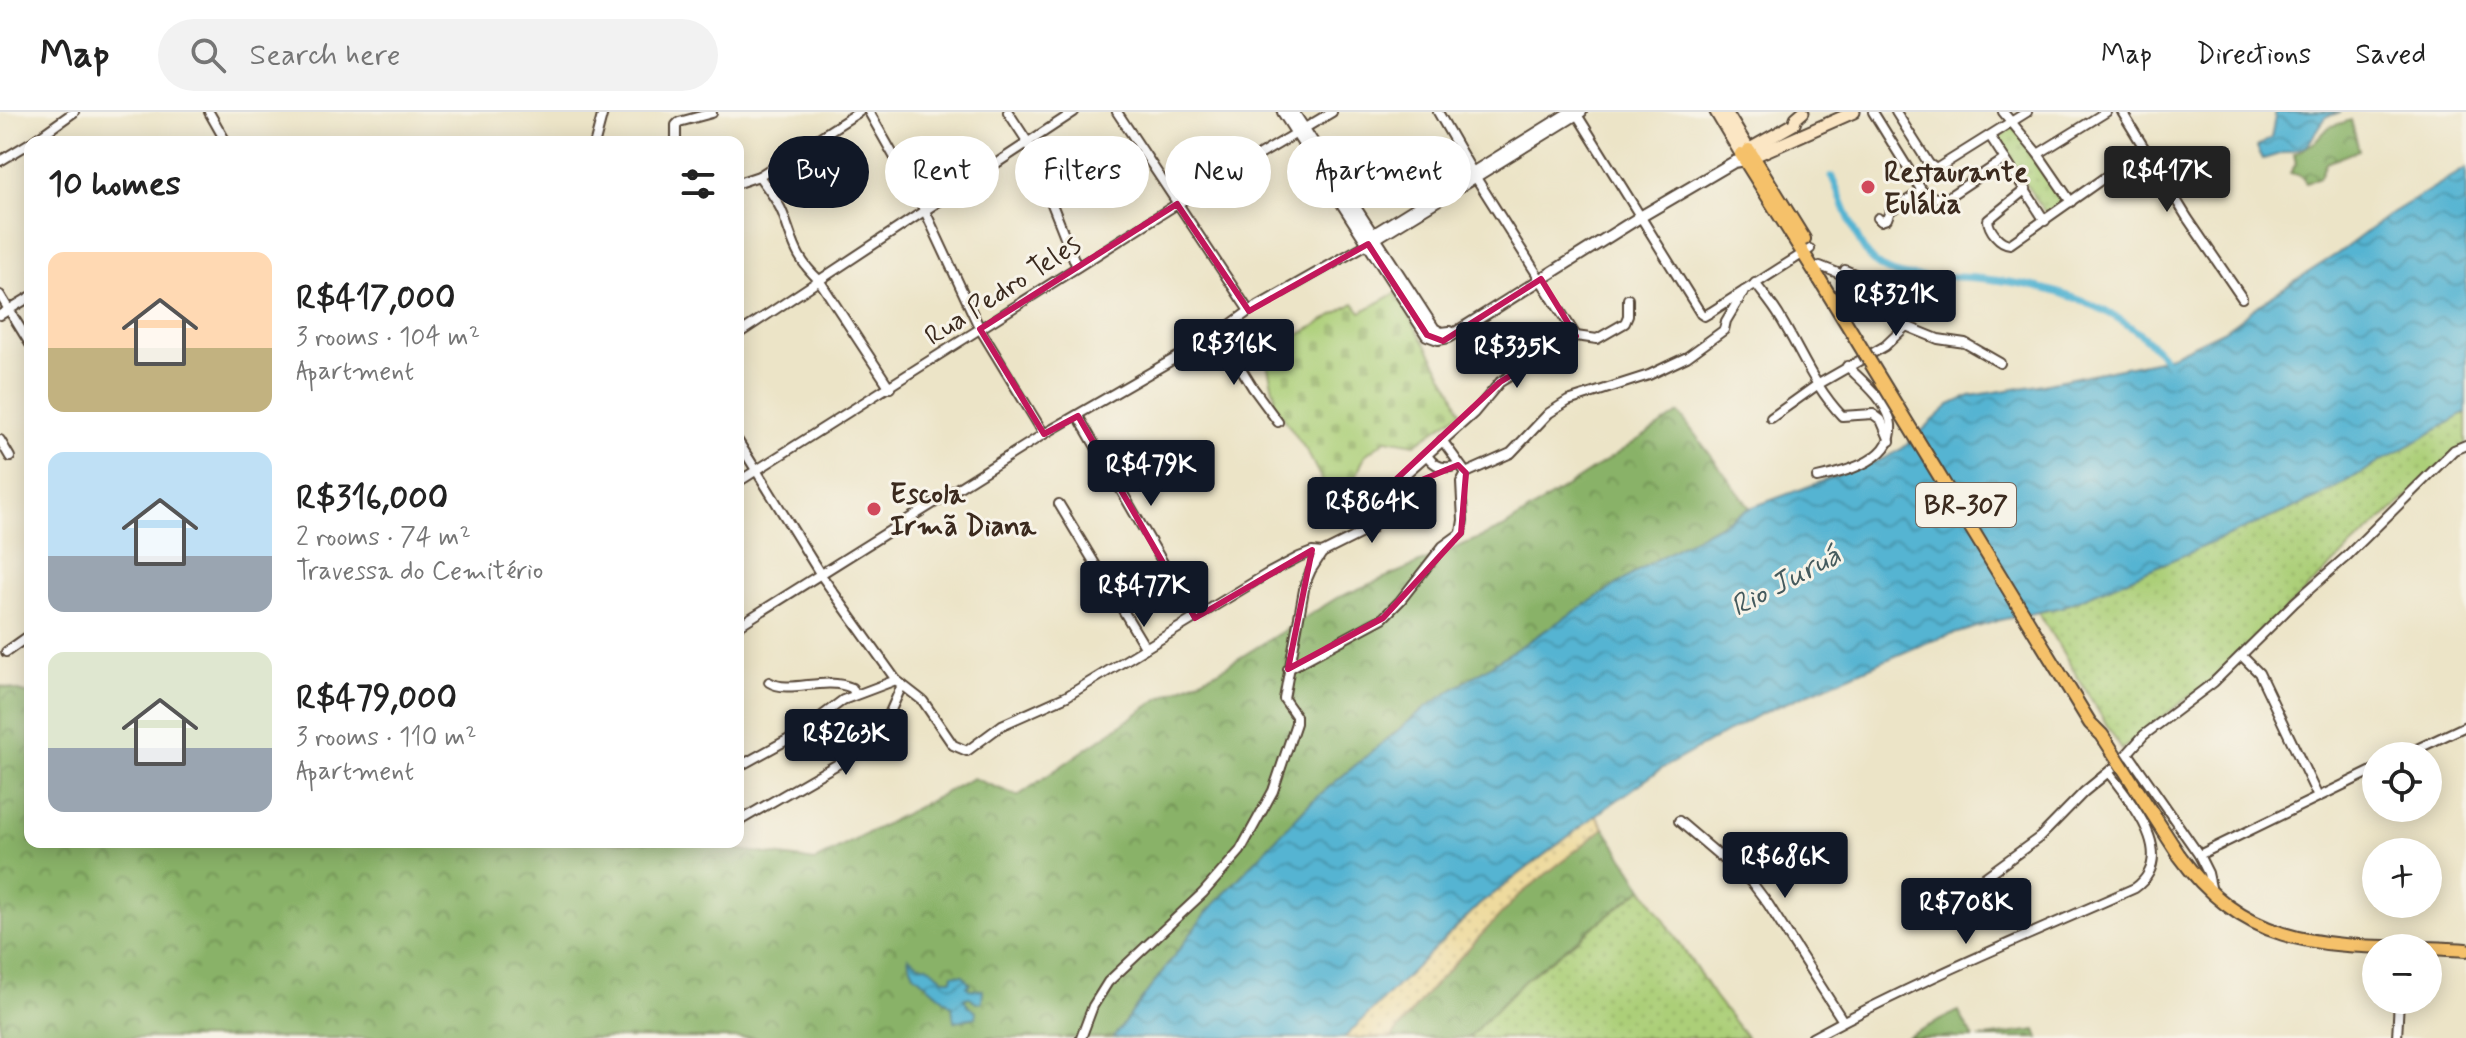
<!DOCTYPE html>
<html lang="en">
<head>
<meta charset="utf-8">
<style>
  :root { --surface:#fff; --page:#f2f2f2; --text:#222; --muted:#767676; --line:#e0e0e0; --accent:#111827 }
  body { margin:0; font-family:Mynerve,sans-serif; background:var(--page); color:var(--text); height:100vh; display:flex; flex-direction:column; font-size:30px; white-space:nowrap }
  * { box-sizing:border-box; margin:0 }
  p { font-size:26px; color:var(--muted) }
  .icon { flex:none; width:44px; height:44px; fill:none; stroke:currentColor; stroke-width:2; stroke-linecap:round; stroke-linejoin:round }
  .map { position:relative; flex:1; overflow:hidden }
  .panel { position:absolute; left:24px; top:24px; width:720px; height:712px; display:flex; flex-direction:column; background:var(--surface); border-radius:16px; box-shadow:0 4px 20px #0003 }
  .panel>* { flex:none }
  .hud { position:absolute; left:768px; top:24px; width:760px; height:72px; display:flex; gap:16px }
  .fabs { position:absolute; left:2362px; top:630px; display:grid; gap:16px }
  .fabs a { display:grid; place-items:center; width:80px; height:80px; border-radius:50%; background:var(--surface); box-shadow:0 4px 20px #0003; font-size:40px }
  .price { position:absolute; translate:-50% -68px; padding:0 18px; border-radius:8px; background:var(--accent); color:#fff; font-size:26px; line-height:52px; filter:drop-shadow(0 2px 4px #0008) }
  .price::after { content:''; position:absolute; left:50%; top:48px; width:24px; height:18px; margin-left:-12px; background:inherit; clip-path:polygon(0 0,100% 0,50% 100%) }
  .price.selected { background:#222; color:#fff }
  ul { padding:0; list-style:none }
  li { display:flex; align-items:center; gap:24px; height:200px; padding:0 24px }
  li span { display:grid; place-items:center; flex:none; width:224px; height:160px; border-radius:16px; color:#555 }
  li>.icon { margin-inline-start:auto }
  span .icon { width:96px; height:96px; fill:#fffc; stroke-width:1 }
  li b { font-size:34px }
  h2 { display:flex; justify-content:space-between; align-items:center; height:96px; padding:0 24px; font-size:34px }
  .chip { padding:0 28px; border-radius:36px; background:var(--surface); box-shadow:0 4px 20px #0003; font-size:28px; line-height:72px }
  .chip.selected { background:var(--accent); color:#fff }
  header { display:flex; align-items:center; gap:48px; box-sizing:border-box; height:112px; padding:0 40px; background:var(--surface); border-bottom:2px solid var(--line) }
  header strong { font-size:38px }
  nav { display:flex; gap:44px; margin-inline-start:auto; font-size:28px }
  .search { width:560px; height:72px; background:var(--page); display:flex; align-items:center; gap:20px; box-sizing:border-box; padding:0 28px; border-radius:44px; color:var(--muted); font-size:30px }
  .map>svg:first-child { display:block }
  .grass { fill:url(#grass-dots); stroke:#747c4b; stroke-width:2 }
  .forest { fill:url(#forest-crowns); stroke:#626e43; stroke-width:2 }
  .sand { fill:url(#sand-dots); stroke:#94825e; stroke-width:2 }
  .cemetery { fill:url(#cemetery-stones); stroke:#747c4b; stroke-width:2 }
  .water { fill:url(#water-waves); stroke:#486f78; stroke-width:2 }
  .lines { fill:none; stroke-linecap:round; stroke-linejoin:round }
  .canal { stroke:#54b4d2; stroke-width:7 }
  .minor-casing { stroke:#564637; stroke-width:12 }
  .tertiary-casing { stroke:#564637; stroke-width:14 }
  .secondary-casing { stroke:#564637; stroke-width:15 }
  .primary-casing { stroke:#564637; stroke-width:16 }
  .minor { stroke:#fff; stroke-width:8 }
  .tertiary { stroke:#fff; stroke-width:10 }
  .secondary { stroke:#fbe6c4; stroke-width:11 }
  .primary { stroke:#f5c16b; stroke-width:12 }
  .primary-bridge-casing { stroke:#564637; stroke-width:16; stroke-linecap:butt }
  .primary-bridge { stroke:#f5c16b; stroke-width:12 }
  .marked { fill:none; stroke:#c2185b; stroke-width:6; stroke-linejoin:round }
  .poi-dot { fill:#d1495b; stroke:#f7f3e8; stroke-width:3 }
  .labels { text-anchor:middle; stroke-width:6; stroke-linejoin:round; paint-order:stroke }
  .shield { fill:#f7f3e8; stroke:#73665b; stroke-width:2 }
  .shield-label { font-size:26px; font-weight:bold; fill:#3b2a1e }
  .poi-label { font-size:28px; font-weight:bold; fill:#3b2a1e; stroke:#f7f3e8; text-anchor:start }
  .street-label { font-size:28px; fill:#3b2a1e; stroke:#f7f3e8 }
  .water-label { font-size:30px; font-style:italic; fill:#445a5d; stroke:#f7f3e8 }
</style>
</head>
<body>
<header>
<strong>Map</strong>
<div class="search"><svg class="icon" aria-label="search" viewBox="0 0 24 24"><circle cx="10" cy="10" r="6"/><path d="M15 15l6 6"/></svg>Search here</div>
<nav><a>Map</a><a>Directions</a><a>Saved</a></nav>
</header>
<div class="map">
<svg width="2466" height="926" viewBox="0 0 2466 926">
  <defs>
    <pattern id="grass-dots" width="8" height="8" patternUnits="userSpaceOnUse" patternTransform="scale(2)"><rect width="8" height="8" fill="#accf78"/><path d="M2 2h.1M6 6h.1" fill="none" stroke="#95b267" stroke-width="1.8" stroke-linecap="round"/></pattern>
    <pattern id="forest-crowns" width="20" height="18" patternUnits="userSpaceOnUse" patternTransform="scale(2)"><rect width="20" height="18" fill="#89b268"/><path d="M2 6a3 3 0 1 1 6 0M12 15a3 3 0 1 1 6 0" fill="none" stroke="#719155"/></pattern>
    <pattern id="sand-dots" width="8" height="8" patternUnits="userSpaceOnUse" patternTransform="scale(2)"><rect width="8" height="8" fill="#eeda9e"/><path d="M2 2h.1M6 6h.1" fill="none" stroke="#cdbb88" stroke-width="1.8" stroke-linecap="round"/></pattern>
    <pattern id="cemetery-stones" width="16" height="16" patternUnits="userSpaceOnUse" patternTransform="scale(2)"><rect width="16" height="16" fill="#accf78"/><path d="M2 7V4a2 2 0 0 1 4 0v3zM10 15v-3a2 2 0 0 1 4 0v3z" fill="#95b267"/></pattern>
    <pattern id="water-waves" width="16" height="10" patternUnits="userSpaceOnUse" patternTransform="scale(2)"><rect width="16" height="10" fill="#54b4d2"/><path d="M0 5q4-4 8 0t8 0" fill="none" stroke="#4793aa"/></pattern>
  </defs>
  <rect width="100%" height="100%" fill="#f7f3e8"/>
  <filter id="ink" filterUnits="userSpaceOnUse"><feTurbulence type="fractalNoise" baseFrequency=".0125" numOctaves="2"/><feDisplacementMap in="SourceGraphic" scale="16" xChannelSelector="R" yChannelSelector="G"/><feConvolveMatrix kernelMatrix="1 2 1 2 8 2 1 2 1" color-interpolation-filters="sRGB"/></filter>
  <filter id="wash" filterUnits="userSpaceOnUse"><feTurbulence type="fractalNoise" baseFrequency=".006" numOctaves="4" result="noise"/><feDisplacementMap in="SourceGraphic" scale="32" xChannelSelector="R" yChannelSelector="G"/><feGaussianBlur stdDeviation="1.8" result="paint"/><feColorMatrix in="noise" values="0 0 0 0 0 0 0 0 0 0 0 0 0 0 0 0 0 1.4 0 .05"/><feComposite in="paint" operator="in"/></filter>
  <g filter="url(#wash)">
    <rect width="100%" height="100%" fill="#ece4c7"/>
    <g class="grass">
      <polygon points="2014,14 2066,89 2046,102 1995,27"/>
      <polygon points="2466,301 2466,332 2346,440 2213,567 2142,620 2122,638 2038,500 2062,495 2317,386"/>
      <polygon points="1643,776 1715,885 1747,926 1468,926 1524,869"/>
    </g>
    <g class="forest">
      <polygon points="2351,8 2359,38 2326,51 2320,65 2306,71 2301,64 2290,61 2296,52 2294,42 2315,30 2329,15"/>
      <polygon points="1679,301 1750,396 1655,448 1426,595 1311,690 1207,800 1113,926 0,926 0,574 30,582 30,730 701,730 707,733 815,749 973,666 1018,684 1160,586 1218,559 1337,486 1503,416"/>
      <polygon points="1604,716 1643,776 1524,869 1468,926 1391,926 1432,875 1517,785"/>
      <polygon points="1958,899 1974,926 1905,926"/>
      <polygon points="2036,918 2039,926 1978,926"/>
    </g>
    <polygon class="sand" points="1596,703 1604,716 1517,785 1432,875 1391,926 1344,926 1479,793"/>
    <polygon class="cemetery" points="1396,181 1453,280 1461,300 1415,332 1387,327 1365,343 1350,380 1332,388 1308,341 1271,288 1275,285 1265,243 1354,191 1361,200"/>
    <g class="water">
      <polygon points="2276,0 2340,0 2326,5 2307,34 2263,47 2257,35 2271,26"/>
      <polygon points="2466,56 2466,301 2317,386 2062,495 2000,508 1928,530 1760,602 1661,657 1596,703 1479,793 1344,926 1113,926 1207,800 1311,690 1426,595 1655,448 1750,396 1885,346 1903,336 1950,293 1970,284 2033,274 2164,247 2225,218 2274,182 2337,142 2392,101"/>
      <polygon points="908,845 919,852 928,854 944,867 952,867 953,862 963,863 970,872 967,874 969,877 983,878 982,890 976,891 970,885 964,886 968,894 976,899 976,905 954,910 952,894 914,862 909,851"/>
    </g>
    <g class="lines">
      <path class="canal" d="M 1832,65 C 1842,87 1854,125 1868,143 C 1890,172 1930,164 1960,165 C 2036,169 2121,189 2169,252"/>
    </g>
  </g>
  <g filter="url(#ink)">
    <g class="lines">
      <defs>
        <g id="minor">
          <polyline points="209,0 226,30"/>
          <polyline points="869,0 925,99 980,217 1044,322"/>
          <polyline points="1008,0 1027,29 1077,155"/>
          <polyline points="1117,0 1249,199"/>
          <polyline points="1438,0 1473,61 1576,224"/>
          <path d="M 1873,0 L 1922,79 C 1931,86 1936,87 1948,85 L 2005,47"/>
          <polyline points="1896,0 1929,52 1936,57 2027,0"/>
          <polyline points="2003,0 2038,42 2071,90"/>
          <polyline points="2122,0 2188,107 2242,186"/>
          <polyline points="1576,1 1701,202 1704,204 1711,200 1810,137"/>
          <polyline points="1990,24 2045,109"/>
          <polyline points="32,30 74,0"/>
          <polyline points="463,30 469,30"/>
          <polyline points="595,30 603,0"/>
          <polyline points="676,30 676,13 679,10 712,1"/>
          <polyline points="2038,42 2106,0"/>
          <polyline points="0,49 30,31"/>
          <path d="M 759,64 C 767,76 778,88 783,102 C 794,131 795,146 819,168 L 890,276"/>
          <polyline points="738,71 759,64 859,0"/>
          <path d="M 2026,77 L 1988,108 C 1989,118 1999,131 2010,132 L 2145,37"/>
          <polyline points="1878,106 1881,109 1887,107 1890,99 1922,79"/>
          <polyline points="1369,124 1569,0"/>
          <polyline points="1820,154 1848,165 1906,214 1938,227 1965,231 2000,251"/>
          <polyline points="1845,158 1862,165 1871,166"/>
          <path d="M 1755,171 C 1764,183 1774,194 1781,207 C 1801,240 1815,276 1842,304 L 1873,302 L 1881,308 L 1890,329"/>
          <polyline points="0,183 30,232"/>
          <polyline points="0,203 30,185"/>
          <polyline points="1219,221 1253,276 1278,310"/>
          <polyline points="738,222 1074,0"/>
          <polyline points="1078,304 1195,506"/>
          <polyline points="1771,306 1817,273 1885,234 1906,214"/>
          <polyline points="0,328 10,345"/>
          <polyline points="1442,328 1466,361"/>
          <polyline points="738,329 821,463 896,568 923,589 953,633 967,639 1002,613 1067,584 1267,462 1299,445 1312,440 1322,441 1372,416 1377,407 1379,392 1384,381 1474,301 1500,270 1576,224 1597,227 1625,211 1628,204 1628,187"/>
          <path d="M 1427,343 C 1434,355 1445,358 1458,353"/>
          <path d="M 1817,366 C 1845,360 1900,347 1890,307 C 1884,286 1862,269 1847,254"/>
          <polyline points="738,370 1177,92 1332,0"/>
          <polyline points="1059,392 1145,535"/>
          <polyline points="738,514 1044,322 1219,221 1249,199 1376,127 1582,0"/>
          <polyline points="6,540 30,523"/>
          <polyline points="2242,544 2259,561 2318,685"/>
          <polyline points="1288,557 1383,506 1400,489 1443,434 1461,421 1463,408 1461,370 1466,361 1511,341 1549,301 1568,289 1649,263 1672,252 1687,245 1724,218 1726,209 1744,179"/>
          <path d="M 769,570 C 790,583 824,563 852,576 L 855,582"/>
          <polyline points="2128,641 2199,743 2208,761 2212,780"/>
          <polyline points="2402,644 2466,614"/>
          <polyline points="738,655 798,622 843,588 896,568"/>
          <polyline points="739,709 869,634 881,621 902,573"/>
          <polyline points="1679,709 1753,772 1768,792 1843,909"/>
          <polyline points="2199,743 2376,657"/>
          <polyline points="1959,784 2040,725 2084,680 2118,652 2144,623 2214,570 2295,490 2348,443 2454,338 2466,333"/>
          <polyline points="1081,926 1093,894 1108,870 1203,781 1240,739 1273,679 1296,611 1296,604 1284,587 1305,472 1311,458 1322,441"/>
          <path d="M 1812,926 C 1916,869 2027,824 2135,776 C 2179,744 2131,691 2109,661"/>
          <polyline points="2397,926 2399,888"/>
        </g>
        <g id="tertiary">
          <polyline points="1283,0 1427,223 1438,227 1449,225 1640,105 1734,50 1745,48"/>
          <polyline points="1293,0 1434,217 1441,221 1450,220"/>
        </g>
        <g id="secondary">
          <polyline points="1716,0 1741,42 1794,12 1796,6 1803,0"/>
          <polyline points="1726,0 1749,38"/>
          <polyline points="1745,48 1854,0"/>
        </g>
        <g id="primary">
          <polyline points="1749,38 1804,127"/>
          <polyline points="1741,42 1820,168"/>
          <path d="M 2179,743 C 2256,851 2349,830 2466,838"/>
        </g>
      </defs>
      <use href="#minor" class="minor-casing"/>
      <use href="#tertiary" class="tertiary-casing"/>
      <use href="#secondary" class="secondary-casing"/>
      <use href="#primary" class="primary-casing"/>
      <use href="#minor" class="minor"/>
      <use href="#tertiary" class="tertiary"/>
      <use href="#secondary" class="secondary"/>
      <use href="#primary" class="primary"/>
      <defs>
        <polyline id="primary-bridge" points="1820,168 2090,611 2102,623 2179,743"/>
      </defs>
      <use href="#primary-bridge" class="primary-bridge-casing"/>
      <use href="#primary-bridge" class="primary-bridge"/>
    </g>
  </g>
  <path class="marked" d="M 1177,92 L 1249,199 L 1368,132 L 1427,223 L 1443,229 L 1541,167 L 1576,224 L 1500,270 L 1389,374 L 1393,380 L 1458,353 L 1466,361 L 1461,421 L 1383,506 L 1288,557 L 1312,438 L 1195,506 L 1078,304 L 1044,322 L 980,217 Z"/>
  <g class="poi-dot">
    <circle cx="1868" cy="75" r="8"/>
    <circle cx="874" cy="397" r="8"/>
  </g>
  <g class="labels">
    <rect class="shield" x="1916" y="371" width="100" height="44" rx="6"/>
    <g class="shield-label">
      <text x="1966" y="402">BR-307</text>
    </g>
    <g class="poi-label">
      <text x="1884" y="69">Restaurante<tspan x="1884" dy="32">Eulália</tspan></text>
      <text x="890" y="391">Escola<tspan x="890" dy="32">Irmã Diana</tspan></text>
    </g>
    <g class="street-label">
      <text transform="translate(1002 177) rotate(-33)" y="10">Rua Pedro Teles</text>
    </g>
    <g class="water-label">
      <text transform="translate(1785 468) rotate(-28)" y="10">Rio Juruá</text>
    </g>
  </g>
</svg>
<div class="fabs">
<a><svg class="icon" aria-label="locate" viewBox="0 0 24 24"><circle cx="12" cy="12" r="6"/><path d="M12 2v4M12 18v4M2 12h4M18 12h4"/></svg></a>
<a>+</a>
<a>−</a>
</div>
<b class="price selected" style="left:2167px;top:102px">R$417K</b>
<b class="price" style="left:1896px;top:226px">R$321K</b>
<b class="price" style="left:1234px;top:275px">R$316K</b>
<b class="price" style="left:1517px;top:278px">R$335K</b>
<b class="price" style="left:1151px;top:396px">R$479K</b>
<b class="price" style="left:1372px;top:433px">R$864K</b>
<b class="price" style="left:1144px;top:517px">R$477K</b>
<b class="price" style="left:846px;top:665px">R$263K</b>
<b class="price" style="left:1785px;top:788px">R$686K</b>
<b class="price" style="left:1966px;top:834px">R$708K</b>
<div class="hud">
<a class="chip selected">Buy</a>
<a class="chip">Rent</a>
<a class="chip">Filters</a>
<a class="chip">New</a>
<a class="chip">Apartment</a>
</div>
<section class="panel">
<h2>10 homes<svg class="icon" aria-label="filters" viewBox="0 0 24 24"><path d="M4 7h16M4 17h16"/><circle cx="9" cy="7" r="2"/><circle cx="15" cy="17" r="2"/></svg></h2>
<ul>
<li><span style="background:linear-gradient(#ffd9b3 60%,#c2b280 0)"><svg class="icon" aria-label="home" viewBox="0 0 24 24"><path d="M3 11l9-7 9 7M6 9v11h12V9"/></svg></span><div><b>R$417,000</b><p>3 rooms · 104 m²</p><p>Apartment</p></div></li>
<li><span style="background:linear-gradient(#bfe0f5 65%,#9aa5b1 0)"><svg class="icon" aria-label="home" viewBox="0 0 24 24"><path d="M3 11l9-7 9 7M6 9v11h12V9"/></svg></span><div><b>R$316,000</b><p>2 rooms · 74 m²</p><p>Travessa do Cemitério</p></div></li>
<li><span style="background:linear-gradient(#dfe7d0 60%,#9aa5b1 0)"><svg class="icon" aria-label="home" viewBox="0 0 24 24"><path d="M3 11l9-7 9 7M6 9v11h12V9"/></svg></span><div><b>R$479,000</b><p>3 rooms · 110 m²</p><p>Apartment</p></div></li>
</ul>
</section>
</div>
</body>
</html>
